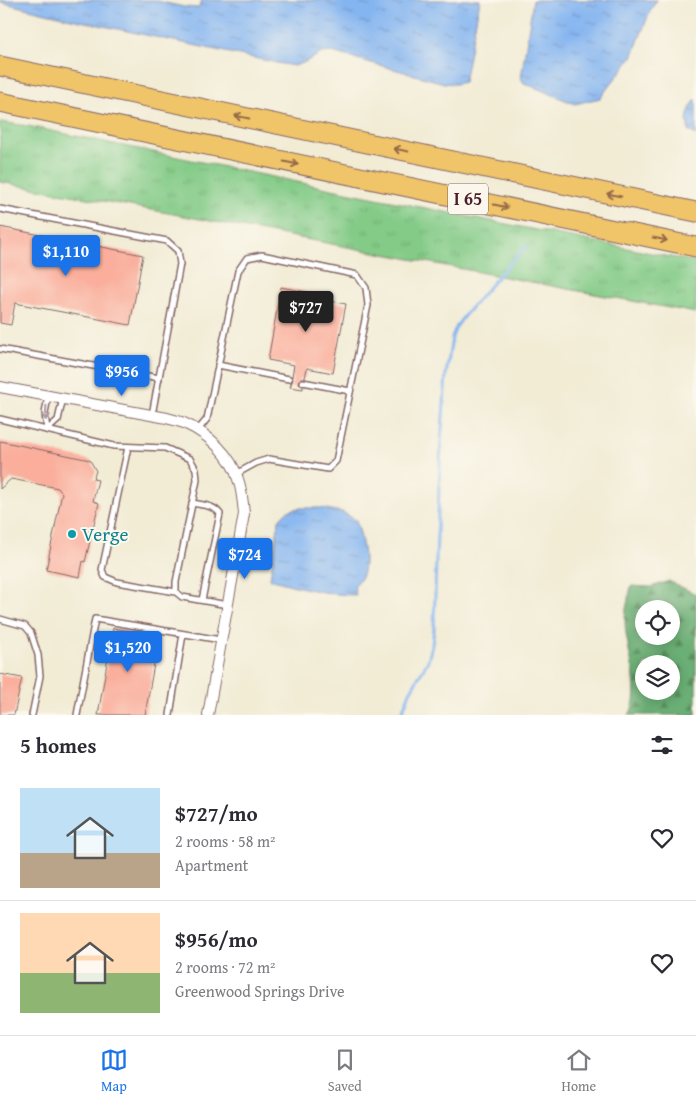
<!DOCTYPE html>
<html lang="en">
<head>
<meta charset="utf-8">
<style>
  :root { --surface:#fff; --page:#f7f7f7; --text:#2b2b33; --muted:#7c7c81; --line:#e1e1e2; --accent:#1a73e8 }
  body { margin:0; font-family:"Gentium Book Plus",serif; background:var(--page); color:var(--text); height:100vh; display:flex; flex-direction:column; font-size:19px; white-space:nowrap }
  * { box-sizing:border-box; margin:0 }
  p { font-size:16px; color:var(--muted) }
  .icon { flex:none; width:28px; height:28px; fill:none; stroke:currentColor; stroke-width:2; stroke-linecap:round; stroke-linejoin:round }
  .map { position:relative; height:715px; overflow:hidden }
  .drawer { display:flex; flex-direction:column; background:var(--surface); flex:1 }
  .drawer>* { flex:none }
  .buttons { position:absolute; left:635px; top:600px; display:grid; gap:10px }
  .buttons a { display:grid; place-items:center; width:45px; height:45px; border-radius:50%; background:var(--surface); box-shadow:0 2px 12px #0003; font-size:25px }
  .price { position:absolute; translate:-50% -42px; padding:0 11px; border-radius:5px; background:var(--accent); color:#fff; font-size:16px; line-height:32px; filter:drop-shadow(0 1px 2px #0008) }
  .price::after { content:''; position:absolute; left:50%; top:30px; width:15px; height:11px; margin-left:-8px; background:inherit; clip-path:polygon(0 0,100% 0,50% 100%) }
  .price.current { background:#222; color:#fff }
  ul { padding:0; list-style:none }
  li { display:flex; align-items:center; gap:15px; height:125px; padding:0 20px }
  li+li { border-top:1px solid var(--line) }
  li span { display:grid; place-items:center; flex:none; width:140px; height:100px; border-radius:0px; color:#555 }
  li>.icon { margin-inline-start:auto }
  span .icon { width:60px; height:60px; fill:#fffc; stroke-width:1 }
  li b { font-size:21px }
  h2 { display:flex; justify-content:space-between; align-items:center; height:60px; padding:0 20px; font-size:21px }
  .tab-bar { display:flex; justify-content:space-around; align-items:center; height:70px; border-top:1px solid var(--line); background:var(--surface); font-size:14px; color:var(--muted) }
  .tab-bar a { display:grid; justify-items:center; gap:2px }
  .tab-bar .current { color:var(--accent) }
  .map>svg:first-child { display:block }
  .grass { fill:url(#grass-tufts); stroke:#667559 }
  .forest { fill:url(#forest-firs); stroke:#5a6750; fill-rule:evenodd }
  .water { fill:url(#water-ripples); stroke:#686a8e }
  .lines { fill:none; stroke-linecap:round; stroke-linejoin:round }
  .stream { stroke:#85b5f0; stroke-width:3 }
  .building { fill:#faae9b }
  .service-casing { stroke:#856766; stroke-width:8 }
  .minor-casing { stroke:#856766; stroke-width:12 }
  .motorway-casing { stroke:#856766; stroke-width:21 }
  .service { stroke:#fff; stroke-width:5 }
  .minor { stroke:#fff; stroke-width:10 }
  .motorway { stroke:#f0c469; stroke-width:19 }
  .oneway { stroke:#956947 }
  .oneway2 { stroke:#ae9aa0 }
  .culture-dot { fill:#0f9aa8; stroke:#fbf7ec; stroke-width:2 }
  .labels { text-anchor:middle; stroke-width:4; stroke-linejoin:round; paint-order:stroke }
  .shield { fill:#fbf7ec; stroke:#7f6065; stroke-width:1 }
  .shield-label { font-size:18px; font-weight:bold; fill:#4a1f2b }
  .culture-label { font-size:19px; fill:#0d838f; stroke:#fbf7ec; text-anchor:start }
</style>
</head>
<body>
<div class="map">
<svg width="696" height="715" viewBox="0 0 696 715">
  <defs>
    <pattern id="grass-tufts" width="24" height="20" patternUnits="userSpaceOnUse" patternTransform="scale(1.25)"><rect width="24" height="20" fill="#83cb87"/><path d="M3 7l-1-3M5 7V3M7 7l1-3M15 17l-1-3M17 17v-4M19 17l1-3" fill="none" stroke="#73ae75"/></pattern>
    <pattern id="forest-firs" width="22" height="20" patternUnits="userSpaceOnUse" patternTransform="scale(1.25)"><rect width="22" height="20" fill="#6aaf74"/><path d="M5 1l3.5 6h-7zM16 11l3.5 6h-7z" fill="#598e5f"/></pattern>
    <pattern id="water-ripples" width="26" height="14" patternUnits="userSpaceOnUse" patternTransform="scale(1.25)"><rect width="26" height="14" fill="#85b5f0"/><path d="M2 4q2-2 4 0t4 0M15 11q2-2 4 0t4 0" fill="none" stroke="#6f93c3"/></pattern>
  </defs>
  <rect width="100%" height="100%" fill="#fbf7ec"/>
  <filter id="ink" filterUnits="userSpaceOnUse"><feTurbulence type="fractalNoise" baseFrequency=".02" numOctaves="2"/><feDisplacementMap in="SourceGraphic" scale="10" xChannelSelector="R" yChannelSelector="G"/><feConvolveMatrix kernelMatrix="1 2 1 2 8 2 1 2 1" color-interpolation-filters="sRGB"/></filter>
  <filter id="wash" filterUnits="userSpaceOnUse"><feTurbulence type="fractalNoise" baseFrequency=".0096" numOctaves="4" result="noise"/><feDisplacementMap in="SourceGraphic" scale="20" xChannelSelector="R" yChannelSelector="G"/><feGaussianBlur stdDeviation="1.12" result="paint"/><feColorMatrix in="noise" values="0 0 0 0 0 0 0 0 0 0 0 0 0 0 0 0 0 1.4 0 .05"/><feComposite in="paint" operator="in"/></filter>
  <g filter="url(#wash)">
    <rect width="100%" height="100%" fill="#f2ecd5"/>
    <path class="grass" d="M 0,122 L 28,126 L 331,189 L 696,262 L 696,313 C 464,270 232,224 0,182 Z"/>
    <path class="forest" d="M 669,581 L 696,594 L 696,715 L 629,715 C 644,690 625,649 625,620 C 625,609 629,597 631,586 L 651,587 ZM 644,609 L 671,609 L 671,636 L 644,636 ZM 644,664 L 671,664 L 671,691 L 644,691 Z"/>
    <g class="water">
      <polygon points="0,0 153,0 184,7 199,8 202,0 480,0 464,82 455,84 444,83 332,52 322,53 303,63 294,66 277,63 71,19 0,2"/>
      <polygon points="533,0 657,0 651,9 632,57 600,98 575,104 524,83 521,78"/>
      <path d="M 696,99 L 696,135 L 689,131 C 685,118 688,110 696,99 Z"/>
      <path d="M 301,508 L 321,508 L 342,512 L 356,520 C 361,536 369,564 360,580 C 360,580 355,585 354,585 L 356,595 C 327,595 298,587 270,579 L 279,520 C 285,511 291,509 301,508 Z"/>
    </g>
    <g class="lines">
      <polyline class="stream" points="401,715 410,692 428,661 432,645 434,629 436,560 441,443 446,375 452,337 456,327 464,316 506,267 527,246"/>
    </g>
    <g id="blocks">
      <g class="building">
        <polygon points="0,227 143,255 130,325 15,303 11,325 0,323"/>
        <polygon points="281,287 331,297 330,301 346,304 333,373 307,368 305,378 301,378 299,382 300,385 303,386 303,389 290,387 293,379 292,376 294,365 268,360"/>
        <polygon points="0,441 90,460 96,471 93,479 98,480 93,501 99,503 85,562 83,561 80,577 46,570 62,493 58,488 11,479 0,489"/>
        <polygon points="113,628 159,636 145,715 98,715"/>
        <polygon points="0,674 22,678 14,715 0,715"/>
      </g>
    </g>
  </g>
  <g filter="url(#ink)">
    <use href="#blocks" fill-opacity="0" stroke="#856766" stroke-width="1"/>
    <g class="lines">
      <defs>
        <g id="service">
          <polyline points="0,209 167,241 178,251 180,264 152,415"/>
          <polyline points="0,349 159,378"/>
          <polyline points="218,365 289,379"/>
          <polyline points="303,382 350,391"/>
          <polyline points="0,419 114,446 165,448 190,459 196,469 197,480 176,582 176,592 182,597 228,605"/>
          <polyline points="47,430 58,420 63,398"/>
          <polyline points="47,430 45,414 48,396"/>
          <polyline points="198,430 207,419 238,271 247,258 262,255 357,275 366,288 368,305 336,461 328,469 269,459 256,463 236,474"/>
          <polyline points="128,447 102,570 105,577 117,582 176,592"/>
          <path d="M 192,503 C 202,505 214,505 220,514 L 202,600"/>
          <polyline points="0,619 25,626 31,633 38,655 40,676 32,715"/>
          <polyline points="77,715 95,619 221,640"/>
          <polyline points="170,715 183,634"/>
        </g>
        <path id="minor" d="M 0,387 L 167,418 C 173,420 180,421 186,424 C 208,434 231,455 238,479 C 242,490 243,502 244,514 L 208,715"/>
        <g id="motorway">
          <polyline points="0,66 696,212"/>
          <polyline points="0,102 696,247"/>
        </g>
      </defs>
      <use href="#service" class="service-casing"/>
      <use href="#minor" class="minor-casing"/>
      <use href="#motorway" class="motorway-casing"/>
      <use href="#service" class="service"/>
      <use href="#minor" class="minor"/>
      <use href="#motorway" class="motorway"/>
    </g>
    <defs><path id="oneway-shaft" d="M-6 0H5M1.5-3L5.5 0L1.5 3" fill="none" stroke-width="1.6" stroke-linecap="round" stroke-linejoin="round" transform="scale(1.25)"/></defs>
    <g class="oneway">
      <use href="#oneway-shaft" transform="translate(242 117) rotate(-168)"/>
      <use href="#oneway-shaft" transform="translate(401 150) rotate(-168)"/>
      <use href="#oneway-shaft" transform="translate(291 163) rotate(12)"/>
      <use href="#oneway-shaft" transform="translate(614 195) rotate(-168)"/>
      <use href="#oneway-shaft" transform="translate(501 206) rotate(12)"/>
      <use href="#oneway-shaft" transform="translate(660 239) rotate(12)"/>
    </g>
    <use class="oneway2" href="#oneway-shaft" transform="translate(46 413) rotate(93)"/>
  </g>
  <circle class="culture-dot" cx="72" cy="534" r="5"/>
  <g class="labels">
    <rect class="shield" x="448" y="183.5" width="40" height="31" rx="4"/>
    <g class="shield-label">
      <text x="468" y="205">I 65</text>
    </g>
    <g class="culture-label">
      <text x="82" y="541">Verge</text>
    </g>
  </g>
</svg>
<div class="buttons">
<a><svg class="icon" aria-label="locate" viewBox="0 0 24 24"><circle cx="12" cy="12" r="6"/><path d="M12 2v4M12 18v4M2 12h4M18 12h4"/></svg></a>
<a><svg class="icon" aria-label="layers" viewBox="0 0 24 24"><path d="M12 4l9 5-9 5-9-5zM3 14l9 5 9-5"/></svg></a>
</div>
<b class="price" style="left:66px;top:277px">$1,110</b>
<b class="price current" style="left:306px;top:333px">$727</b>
<b class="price" style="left:122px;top:397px">$956</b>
<b class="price" style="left:245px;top:580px">$724</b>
<b class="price" style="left:128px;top:673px">$1,520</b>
</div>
<section class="drawer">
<h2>5 homes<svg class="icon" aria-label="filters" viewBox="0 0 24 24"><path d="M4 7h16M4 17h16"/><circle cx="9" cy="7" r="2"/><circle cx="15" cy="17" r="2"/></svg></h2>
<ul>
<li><span style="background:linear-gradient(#bfe0f5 65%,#b9a48a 0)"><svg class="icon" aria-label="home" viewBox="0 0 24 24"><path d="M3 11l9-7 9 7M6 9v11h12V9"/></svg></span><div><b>$727/mo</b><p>2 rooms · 58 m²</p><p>Apartment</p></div><svg class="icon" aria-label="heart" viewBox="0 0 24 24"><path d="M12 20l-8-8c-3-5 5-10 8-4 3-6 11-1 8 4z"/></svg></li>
<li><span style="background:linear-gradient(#ffd9b3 60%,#8fb573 0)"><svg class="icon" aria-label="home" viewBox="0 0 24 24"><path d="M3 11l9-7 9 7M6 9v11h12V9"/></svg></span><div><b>$956/mo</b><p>2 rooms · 72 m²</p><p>Greenwood Springs Drive</p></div><svg class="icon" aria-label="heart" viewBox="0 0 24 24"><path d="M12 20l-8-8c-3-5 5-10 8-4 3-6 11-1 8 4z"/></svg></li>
</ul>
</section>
<nav class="tab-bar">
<a class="current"><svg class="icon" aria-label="map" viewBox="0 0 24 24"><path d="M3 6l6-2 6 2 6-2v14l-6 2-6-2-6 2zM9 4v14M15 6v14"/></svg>Map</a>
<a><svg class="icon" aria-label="saved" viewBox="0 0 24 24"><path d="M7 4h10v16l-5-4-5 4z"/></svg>Saved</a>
<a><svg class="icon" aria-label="home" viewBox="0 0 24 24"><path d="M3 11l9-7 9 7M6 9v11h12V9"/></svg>Home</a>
</nav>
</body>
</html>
